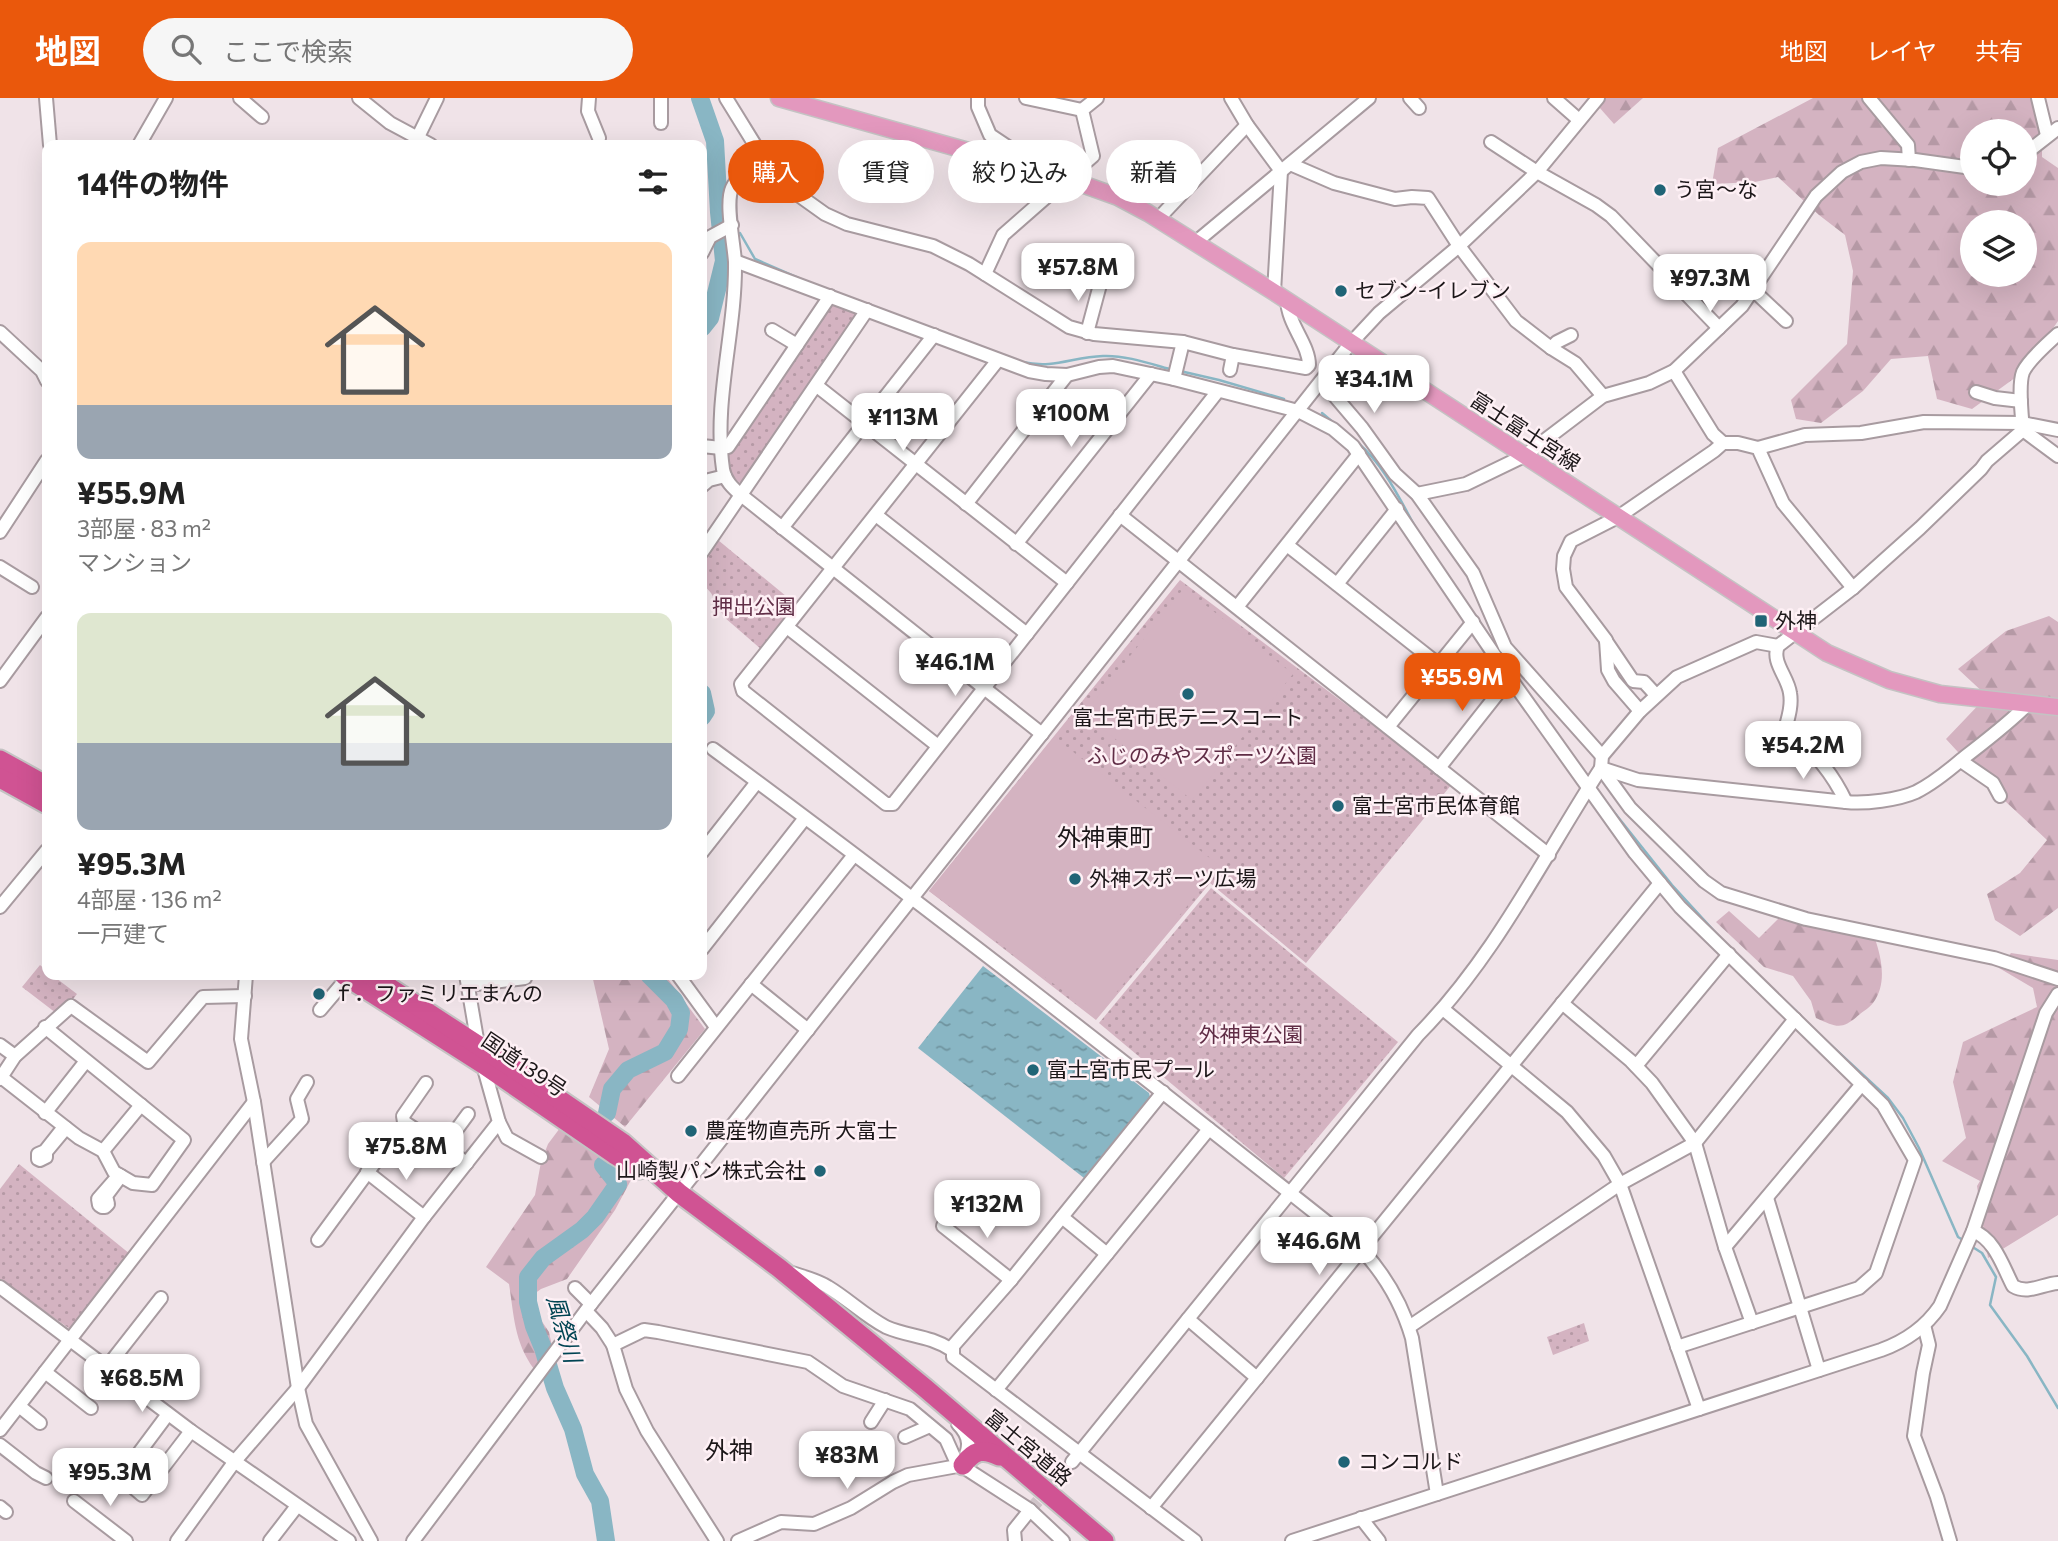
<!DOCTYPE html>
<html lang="ja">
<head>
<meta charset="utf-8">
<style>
  :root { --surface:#fff; --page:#f6f6f6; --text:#222; --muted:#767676; --accent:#ea580c }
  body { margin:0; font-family:Commissioner,"Noto Sans JP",sans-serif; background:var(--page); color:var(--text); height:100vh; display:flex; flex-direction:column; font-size:26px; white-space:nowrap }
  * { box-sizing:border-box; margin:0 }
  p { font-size:23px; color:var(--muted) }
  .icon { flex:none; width:38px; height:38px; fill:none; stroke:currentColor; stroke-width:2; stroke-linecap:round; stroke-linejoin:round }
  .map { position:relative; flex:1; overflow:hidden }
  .panel { position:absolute; left:42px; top:42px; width:665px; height:840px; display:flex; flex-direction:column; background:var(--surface); border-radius:14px; box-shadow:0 7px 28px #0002 }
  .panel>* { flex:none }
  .guide { position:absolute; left:728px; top:42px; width:665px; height:63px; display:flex; gap:14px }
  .controls { position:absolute; left:1960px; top:21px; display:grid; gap:14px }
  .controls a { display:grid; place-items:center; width:77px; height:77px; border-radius:50%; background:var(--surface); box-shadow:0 7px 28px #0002; font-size:35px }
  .price { position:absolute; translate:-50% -60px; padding:0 16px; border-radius:14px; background:#fff; color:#222; font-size:23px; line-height:46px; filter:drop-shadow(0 2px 4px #0008) }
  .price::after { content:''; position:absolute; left:50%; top:42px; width:21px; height:16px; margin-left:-10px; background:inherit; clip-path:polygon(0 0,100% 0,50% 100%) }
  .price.on { background:var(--accent); color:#fff }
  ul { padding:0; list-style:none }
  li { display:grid; align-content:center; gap:14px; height:371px; padding:0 35px }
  li span { display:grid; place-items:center; height:217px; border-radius:14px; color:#555 }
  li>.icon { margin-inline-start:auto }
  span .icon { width:126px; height:126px; fill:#fffc; stroke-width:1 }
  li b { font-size:30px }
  h2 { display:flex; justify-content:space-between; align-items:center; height:84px; padding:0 35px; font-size:30px }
  .chip { padding:0 24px; border-radius:32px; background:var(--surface); box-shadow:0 7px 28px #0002; font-size:24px; line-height:63px }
  .chip.on { background:var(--accent); color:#fff }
  header { display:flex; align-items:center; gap:42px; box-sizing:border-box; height:98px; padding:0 35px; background:var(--accent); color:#fff }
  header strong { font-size:33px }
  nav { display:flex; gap:38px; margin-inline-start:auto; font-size:24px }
  .search { width:490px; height:63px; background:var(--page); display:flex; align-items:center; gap:18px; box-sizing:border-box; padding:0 24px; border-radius:38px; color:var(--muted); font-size:26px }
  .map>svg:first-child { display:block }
  .grass { fill:url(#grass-dots) }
  .forest { fill:url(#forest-firs); fill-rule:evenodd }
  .garden { fill:#d4b3c1 }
  .water { fill:url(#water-ripples) }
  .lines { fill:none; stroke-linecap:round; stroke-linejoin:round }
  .stream { stroke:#89b6c4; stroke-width:2.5 }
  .river { stroke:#89b6c4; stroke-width:18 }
  .minor-tunnel { stroke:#d0c4c9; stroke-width:12; stroke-dasharray:12 6; stroke-linecap:butt }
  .minor-casing { stroke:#a89ba0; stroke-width:16 }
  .major-casing { stroke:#c4c3c3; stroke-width:19 }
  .highway-casing { stroke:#c4c3c3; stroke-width:23 }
  .minor { stroke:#fff; stroke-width:12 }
  .major { stroke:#e398be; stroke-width:16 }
  .highway { stroke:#d05393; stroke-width:19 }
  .poi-dot { fill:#206476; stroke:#fef0f5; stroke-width:2.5 }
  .labels { text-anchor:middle; stroke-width:5; stroke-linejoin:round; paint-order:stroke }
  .poi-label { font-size:21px; fill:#1c1719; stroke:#fef0f5; text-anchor:start }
  .street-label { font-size:21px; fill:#1c1719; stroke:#fef0f5 }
  .park-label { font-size:21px; fill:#602d46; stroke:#fef0f5 }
  .water-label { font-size:23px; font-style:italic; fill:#004453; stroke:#fef0f5 }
  .quarter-label { font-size:24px; fill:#1c1719; stroke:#fef0f5 }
</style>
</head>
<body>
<header>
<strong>地図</strong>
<div class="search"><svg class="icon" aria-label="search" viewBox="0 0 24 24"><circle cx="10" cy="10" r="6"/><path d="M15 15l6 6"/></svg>ここで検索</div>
<nav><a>地図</a><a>レイヤ</a><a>共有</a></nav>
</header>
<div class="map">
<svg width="2058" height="1443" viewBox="0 0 2058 1443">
  <defs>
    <pattern id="grass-dots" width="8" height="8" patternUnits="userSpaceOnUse" patternTransform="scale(1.75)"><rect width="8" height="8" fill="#d4b3c1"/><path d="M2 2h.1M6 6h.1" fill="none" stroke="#b599a5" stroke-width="1.8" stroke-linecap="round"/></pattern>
    <pattern id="forest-firs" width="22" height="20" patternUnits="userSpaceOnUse" patternTransform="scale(1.75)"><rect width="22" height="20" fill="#d4b3c1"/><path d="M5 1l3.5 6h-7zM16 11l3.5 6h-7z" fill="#b599a5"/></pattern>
    <pattern id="water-ripples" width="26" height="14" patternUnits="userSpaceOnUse" patternTransform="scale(1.75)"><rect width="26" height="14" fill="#89b6c4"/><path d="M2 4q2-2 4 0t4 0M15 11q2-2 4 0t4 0" fill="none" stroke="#6f939e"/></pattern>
  </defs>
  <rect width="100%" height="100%" fill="#f0e3e8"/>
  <g class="grass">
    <path d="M 832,204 L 860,215 L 744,387 C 731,381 730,371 727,358 Z"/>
    <polygon points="718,442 798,508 762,552 724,519 711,495 702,485 702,467"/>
    <polygon points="1180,482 1452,686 1306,865 1210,785 1096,922 929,793"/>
    <polygon points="1211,790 1398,944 1284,1080 1099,925"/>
    <polygon points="40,867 47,873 47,877 52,877 77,896 70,905 56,915 22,889"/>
    <polygon points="19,1066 130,1156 70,1231 0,1182 0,1091"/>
    <polygon points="1584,1225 1589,1243 1553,1257 1547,1239"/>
  </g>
  <g class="forest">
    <polygon points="1591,0 1643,0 1614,26"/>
    <path d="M 1813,0 L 2034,0 L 2042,20 L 2042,59 L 2058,70 L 2058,223 L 2023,274 L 1972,311 L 1937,301 L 1928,258 L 1891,261 L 1863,293 L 1821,325 L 1796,321 L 1791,302 L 1847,246 L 1853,173 L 1845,137 L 1819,117 L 1778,79 L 1755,84 L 1712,86 L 1718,50 ZM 1972,33 L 2025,33 L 2025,86 L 1972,86 ZM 1972,124 L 2025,124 L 2025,177 L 1972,177 Z"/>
    <polygon points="2049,518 2058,524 2058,810 2020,838 1995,822 1987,796 2020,775 2047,742 1991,690 1946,641 1987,598 1958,571 2006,533"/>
    <path d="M 1729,813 L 1759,840 L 1781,818 L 1856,839 L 1875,841 C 1882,861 1887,887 1873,905 C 1870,909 1864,913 1860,916 C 1842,932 1838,930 1816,920 L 1811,903 L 1793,878 L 1764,869 L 1716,824 Z"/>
    <polygon points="2011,855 2058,862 2058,1117 1988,1160 1977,1088 1980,1083 1942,1063 1966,1040 1953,984 1963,944 2037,909 2033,890 1999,870"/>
    <polygon points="592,877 665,877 705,931 625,1029 589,999 609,951"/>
    <path d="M 560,1030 L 631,1082 L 615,1112 L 567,1181 L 541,1191 L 534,1196 L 535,1213 L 549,1234 L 552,1248 L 534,1271 C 514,1244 514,1217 509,1186 L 486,1169 L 535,1097 L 541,1064 L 548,1046 Z"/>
  </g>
  <g class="garden">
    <polygon points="1184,490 1293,576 1192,702 1084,616"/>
    <polygon points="1054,639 1220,768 1097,918 929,793"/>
  </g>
  <polygon class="water" points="983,868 1149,995 1150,999 1084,1080 918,950"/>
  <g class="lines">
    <g class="stream">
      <polyline points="719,114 724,119"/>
      <polyline points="740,135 755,161 803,182"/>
      <polyline points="937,232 976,247"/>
      <path d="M 1022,264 C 1055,271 1072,259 1103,258 C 1126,257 1151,266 1173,272"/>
      <polyline points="1180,273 1219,282 1284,301"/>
      <polyline points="1322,315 1334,325"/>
      <path d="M 1358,345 C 1385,368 1400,402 1417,432"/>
      <polyline points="1602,699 1672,787 1726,846"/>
      <polyline points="1766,885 1797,914"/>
      <polyline points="1821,938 1888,1000 1903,1020 1919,1050 1958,1139 1963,1142"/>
      <polyline points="1971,1148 1982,1155 1996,1179 1990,1207 2027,1258 2058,1310"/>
    </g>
    <g class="river">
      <polyline points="700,0 715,43 719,114 724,163 710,220 702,230"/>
      <polyline points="702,595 706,613 702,619"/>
      <polyline points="607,1015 612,991 628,972 665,954 679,931 681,915 674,902 649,877"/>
      <polyline points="603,1067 618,1086 595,1119 582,1132 543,1160 528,1179 528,1204 534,1228 543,1250 555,1290 573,1331 585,1376 600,1403 606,1443"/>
    </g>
    <polyline class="minor-tunnel" points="1030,1412 1072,1364"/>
    <defs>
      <g id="minor">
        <polyline points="46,0 50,47"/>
        <polyline points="240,0 262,19"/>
        <polyline points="359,0 390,25 431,47"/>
        <polyline points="589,0 588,13 599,40"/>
        <path d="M 726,0 L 776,81 L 825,116 L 847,126 L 933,148 L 969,166 L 1069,229 L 1094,236 L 1183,244 L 1233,257 L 1306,270 L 1309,267 C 1309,246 1288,227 1287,202"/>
        <polyline points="978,0 978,9 990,37 1014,53 1012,66"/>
        <polyline points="1026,0 1082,12"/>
        <polyline points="1231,0 1247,27 1281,73 1274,194"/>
        <polyline points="1410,0 1419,10"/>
        <polyline points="1554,0 1579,22"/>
        <polyline points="1869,0 1908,47 1909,62"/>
        <polyline points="2038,0 2047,37"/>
        <polyline points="661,25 661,0"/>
        <polyline points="1491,44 1537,74 1596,107 1611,118 1719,230"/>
        <polyline points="139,47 166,0"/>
        <polyline points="414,47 437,0"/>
        <polyline points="2025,56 2058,30"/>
        <path d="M 764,62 C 753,70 738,77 732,90 C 725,105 734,146 735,164 C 736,234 713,302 723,371 C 725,383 733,390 741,397 L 1042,636"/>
        <polyline points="1290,66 1334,85 1395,101 1412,99 1428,100 1459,148 1516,223 1551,250 1575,265 1603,298"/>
        <polyline points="1158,121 1247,27"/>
        <polyline points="1196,144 1369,0"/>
        <polyline points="702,155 710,139 732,127"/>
        <polyline points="735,163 1029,273 1046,276 1067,277 1099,269 1113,268 1174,281 1298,313 1333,331 1353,348 1510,580 1635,755 1680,809 1883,1007 1915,1062 1876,1175 1859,1190 1677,1249"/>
        <polyline points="985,176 1003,137 1093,58 1082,12 1097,0"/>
        <polyline points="1753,192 1786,223"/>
        <polyline points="772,232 797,247"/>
        <polyline points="0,234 42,273 47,283"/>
        <polyline points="1087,235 1101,183"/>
        <polyline points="1551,250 1557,244 1571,237"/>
        <polyline points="998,262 741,586 743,593 886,706 893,706 1218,293"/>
        <polyline points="1230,272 1233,257"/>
        <polyline points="1674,273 1713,336 1723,345 1738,345 1758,350 1783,405 1853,490"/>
        <polyline points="1174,281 1183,244"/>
        <polyline points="1322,283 1362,330 1395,376 1417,396 1473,475 1505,549 1602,658"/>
        <polyline points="817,288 1067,485"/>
        <polyline points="1976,294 1995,300 2021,303"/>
        <polyline points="2023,332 2058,358"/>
        <polyline points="702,348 721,350 728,349 830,198"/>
        <polyline points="1758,350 1805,337 1861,335 1924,324 2022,325 2058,332"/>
        <polyline points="702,388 709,382 725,378"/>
        <polyline points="1417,396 1466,386 1524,358 1603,298 1649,285 1674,273 1742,208 1816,98 1842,74 1861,64 1881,60 1915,62 1972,70"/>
        <polyline points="966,406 1067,277"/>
        <polyline points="876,417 1027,536"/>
        <polyline points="1120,417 1549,757"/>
        <polyline points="782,430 934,237"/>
        <polyline points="0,434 47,362"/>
        <polyline points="1016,446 1151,276"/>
        <polyline points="1287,447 1438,566"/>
        <polyline points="702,454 867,212"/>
        <polyline points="0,469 32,489"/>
        <polyline points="1337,486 1397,411"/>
        <polyline points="1237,509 1359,356"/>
        <polyline points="787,529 938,648"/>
        <polyline points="1606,543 1633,583 1644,584 1656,597"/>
        <polyline points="1778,548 1756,544 1677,579 1640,613 1602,658 1601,670 1630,710 1704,783 1721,795 1806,821 1994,860 2058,881"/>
        <polyline points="0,583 47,519"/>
        <polyline points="1640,613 1614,583 1608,572 1606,542 1566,489 1563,471 1564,458 1571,443 1618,419 1714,353 1723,345"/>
        <polyline points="1388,629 1473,524"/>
        <path d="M 713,651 C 933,813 1148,982 1362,1152 C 1386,1178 1402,1206 1412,1240 L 1437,1396"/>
        <polyline points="1961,663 1993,685 2000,698"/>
        <polyline points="1439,670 1510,580"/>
        <path d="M 1846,704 C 1830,670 1812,654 1786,628 C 1789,617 1792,606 1790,595 C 1788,579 1771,564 1778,548 L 1853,490 L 1920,430 L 1981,371 L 1987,363 L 2023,332 C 2022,318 2018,287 2023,274 C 2028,263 2049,244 2058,236"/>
        <polyline points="702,754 757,684"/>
        <polyline points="0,809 47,752"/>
        <polyline points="702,851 805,720"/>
        <polyline points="246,877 241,941 254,1004 298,1290 306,1326 371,1443"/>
        <polyline points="466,877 478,947"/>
        <polyline points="678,877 716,929"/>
        <polyline points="751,886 808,932"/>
        <polyline points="468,887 525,880"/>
        <polyline points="1562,905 1631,963 1652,985 1695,1045 1725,1149 1752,1225"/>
        <polyline points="1443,911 1567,1014 1604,1058 1620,1086 1699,1311"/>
        <polyline points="320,912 348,879"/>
        <polyline points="0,947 15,958"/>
        <polyline points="1636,968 1729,856"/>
        <polyline points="678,978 854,757"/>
        <polyline points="1,979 79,1040 103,1053 114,1074 133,1085 152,1087 184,1042 45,929"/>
        <polyline points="0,981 15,958 71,908 148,964 203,899 245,898"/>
        <polyline points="426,985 403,1018 404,1024 467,1065"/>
        <polyline points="1163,994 1011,1182 953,1248 953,1259 1195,1443"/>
        <polyline points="45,1015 86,963"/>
        <polyline points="499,1024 507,1040 541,1059"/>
        <polyline points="64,1029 45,1053 38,1056 38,1061 40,1062 46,1059 46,1054 66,1030"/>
        <polyline points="443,1050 468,1016"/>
        <polyline points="103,1053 141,1007"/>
        <polyline points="263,1064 302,1021 297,1001 307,984"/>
        <polyline points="367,1074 424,1119"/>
        <polyline points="119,1077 98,1101 99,1107 102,1109 105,1109 108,1106 106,1098 121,1078"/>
        <polyline points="1767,1100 1819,1272"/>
        <polyline points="1062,1119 1107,1156"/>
        <polyline points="943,1128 1011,1182"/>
        <path d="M 1973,1133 C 1995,1141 2003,1169 2013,1188 C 2028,1197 2042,1186 2058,1185"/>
        <polyline points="318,1142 387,1048"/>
        <polyline points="1725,1149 1862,986"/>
        <path d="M 792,1175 C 804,1179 817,1182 828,1189 C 848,1201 865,1218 886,1229 C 909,1239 929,1237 952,1252"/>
        <polyline points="0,1189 191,1333 349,1443"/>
        <polyline points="575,1190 591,1206"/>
        <polyline points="586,1213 602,1230 613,1247 626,1291 647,1333 717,1443"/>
        <polyline points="1188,1221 1257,1280"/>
        <polyline points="1924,1227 1929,1247 1923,1275 1914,1338 1937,1399 1950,1443"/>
        <polyline points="1409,1229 1620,1086 1695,1045 1795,921"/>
        <polyline points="613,1247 644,1232 658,1234 808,1264 843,1288 910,1311 946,1341 955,1361 968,1372 1030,1412 1063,1443"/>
        <polyline points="107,1269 161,1200"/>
        <polyline points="45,1274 91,1310"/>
        <polyline points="996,1292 1209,1031"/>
        <polyline points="19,1308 40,1325"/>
        <polyline points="168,1316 121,1379 142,1397 191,1333"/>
        <polyline points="871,1324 885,1302"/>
        <polyline points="0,1332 254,1004"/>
        <polyline points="905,1339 930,1328"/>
        <polyline points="0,1347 36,1375 46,1380"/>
        <path d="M 1072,1364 L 1418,937 C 1495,859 1542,761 1601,670 L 1638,682 L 1846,704 C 1865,706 1898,702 1916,694 C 1932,686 1947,674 1961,662 C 1984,644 2007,627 2028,606"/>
        <polyline points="74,1403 126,1443"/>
        <polyline points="0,1409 6,1414"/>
        <polyline points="1151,1410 1660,785"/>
        <polyline points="1361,1420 1379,1443"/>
        <polyline points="177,1443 235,1363 298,1290 424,1119 499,1024 483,967"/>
        <polyline points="270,1443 297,1408"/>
        <polyline points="413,1443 591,1206 1351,245 1379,215 1459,148 1537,74 1598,0"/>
        <path d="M 738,1443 L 781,1424 L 814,1426 L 851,1410 L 893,1384 L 908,1377 L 963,1367 C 969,1350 972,1340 958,1326"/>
        <polyline points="1015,1443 1014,1432 1030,1412"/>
        <path d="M 1292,1443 L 1881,1252 C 1906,1243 1925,1230 1940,1208 L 1973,1133 L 2046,915 L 2058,896"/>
      </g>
      <polyline id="major" points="779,0 1068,81 1118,99 1148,115 1274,194 1827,555 1889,582 1940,596 2058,609"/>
      <g id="highway">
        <polyline points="0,662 47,688"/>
        <polyline points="0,680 47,706"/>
        <polyline points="344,877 483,966 614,1056 639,1071"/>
        <polyline points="370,877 519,974 623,1045 679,1095 779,1170 925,1290 1104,1443"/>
        <path d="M 963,1367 C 974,1352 983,1350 999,1358"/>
      </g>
    </defs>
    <use href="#minor" class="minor-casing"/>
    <use href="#major" class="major-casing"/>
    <use href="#highway" class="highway-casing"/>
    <use href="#minor" class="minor"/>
    <use href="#major" class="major"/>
    <use href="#highway" class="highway"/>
  </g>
  <g class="poi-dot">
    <circle cx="1660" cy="92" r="7"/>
    <circle cx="1341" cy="193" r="7"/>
    <rect x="1754" y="516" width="14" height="14" rx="3.5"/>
    <circle cx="1188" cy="596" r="7"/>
    <circle cx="1338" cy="708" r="7"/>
    <circle cx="1075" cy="781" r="7"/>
    <circle cx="319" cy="896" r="7"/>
    <circle cx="1033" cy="972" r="7"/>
    <circle cx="691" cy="1033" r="7"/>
    <circle cx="820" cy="1073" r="7"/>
    <circle cx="1344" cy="1364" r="7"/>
  </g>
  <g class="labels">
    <g class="poi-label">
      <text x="1674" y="99">う宮〜な</text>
      <text x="1355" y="200">セブン-イレブン</text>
      <text x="1775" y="530">外神</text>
      <text x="1188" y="627" text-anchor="middle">富士宮市民テニスコート</text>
      <text x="1352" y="715">富士宮市民体育館</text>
      <text x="1089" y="788">外神スポーツ広場</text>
      <text x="333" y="903">ｆ．ファミリエまんの</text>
      <text x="1047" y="979">富士宮市民プール</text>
      <text x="705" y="1040">農産物直売所 大富士</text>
      <text x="806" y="1080" text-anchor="end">山崎製パン株式会社</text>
      <text x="1358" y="1371">コンコルド</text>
    </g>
    <g class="street-label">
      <text transform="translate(1525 334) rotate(33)" y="7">富士富士宮線</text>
      <text transform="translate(524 967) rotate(34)" y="7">国道139号</text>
      <text transform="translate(1028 1350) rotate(40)" y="7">富士宮道路</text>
    </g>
    <g class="park-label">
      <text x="754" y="516">押出公園</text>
      <text x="1202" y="665">ふじのみやスポーツ公園</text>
      <text x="1251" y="944">外神東公園</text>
    </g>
    <g class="water-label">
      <text transform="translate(564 1231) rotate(74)" y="8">風祭川</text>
    </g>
    <g class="quarter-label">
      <text x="1105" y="748">外神東町</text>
      <text x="729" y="1361">外神</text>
    </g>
  </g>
</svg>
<div class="controls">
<a><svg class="icon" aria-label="locate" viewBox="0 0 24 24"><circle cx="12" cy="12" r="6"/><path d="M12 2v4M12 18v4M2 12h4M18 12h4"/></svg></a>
<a><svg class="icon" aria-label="layers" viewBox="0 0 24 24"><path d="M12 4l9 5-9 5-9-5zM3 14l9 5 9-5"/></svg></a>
</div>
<b class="price" style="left:1078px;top:205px">¥57.8M</b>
<b class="price" style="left:1710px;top:216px">¥97.3M</b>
<b class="price" style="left:1374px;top:317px">¥34.1M</b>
<b class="price" style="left:1071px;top:351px">¥100M</b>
<b class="price" style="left:903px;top:355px">¥113M</b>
<b class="price" style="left:955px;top:600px">¥46.1M</b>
<b class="price on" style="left:1462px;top:615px">¥55.9M</b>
<b class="price" style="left:1803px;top:683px">¥54.2M</b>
<b class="price" style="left:406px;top:1084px">¥75.8M</b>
<b class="price" style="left:987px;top:1142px">¥132M</b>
<b class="price" style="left:1319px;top:1179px">¥46.6M</b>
<b class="price" style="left:142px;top:1316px">¥68.5M</b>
<b class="price" style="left:847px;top:1393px">¥83M</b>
<b class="price" style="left:110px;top:1410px">¥95.3M</b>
<div class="guide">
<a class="chip on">購入</a>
<a class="chip">賃貸</a>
<a class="chip">絞り込み</a>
<a class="chip">新着</a>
</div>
<section class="panel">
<h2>14件の物件<svg class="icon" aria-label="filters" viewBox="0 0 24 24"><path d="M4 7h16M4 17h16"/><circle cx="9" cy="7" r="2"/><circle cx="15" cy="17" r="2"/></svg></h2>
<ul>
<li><span style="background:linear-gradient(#ffd9b3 75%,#9aa5b1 0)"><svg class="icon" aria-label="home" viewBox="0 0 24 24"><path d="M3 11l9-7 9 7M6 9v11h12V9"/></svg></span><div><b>¥55.9M</b><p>3部屋 · 83 m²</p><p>マンション</p></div></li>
<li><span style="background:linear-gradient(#dfe7d0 60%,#9aa5b1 0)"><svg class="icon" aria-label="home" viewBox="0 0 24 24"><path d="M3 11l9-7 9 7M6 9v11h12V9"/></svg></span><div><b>¥95.3M</b><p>4部屋 · 136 m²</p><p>一戸建て</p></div></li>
</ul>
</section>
</div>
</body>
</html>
